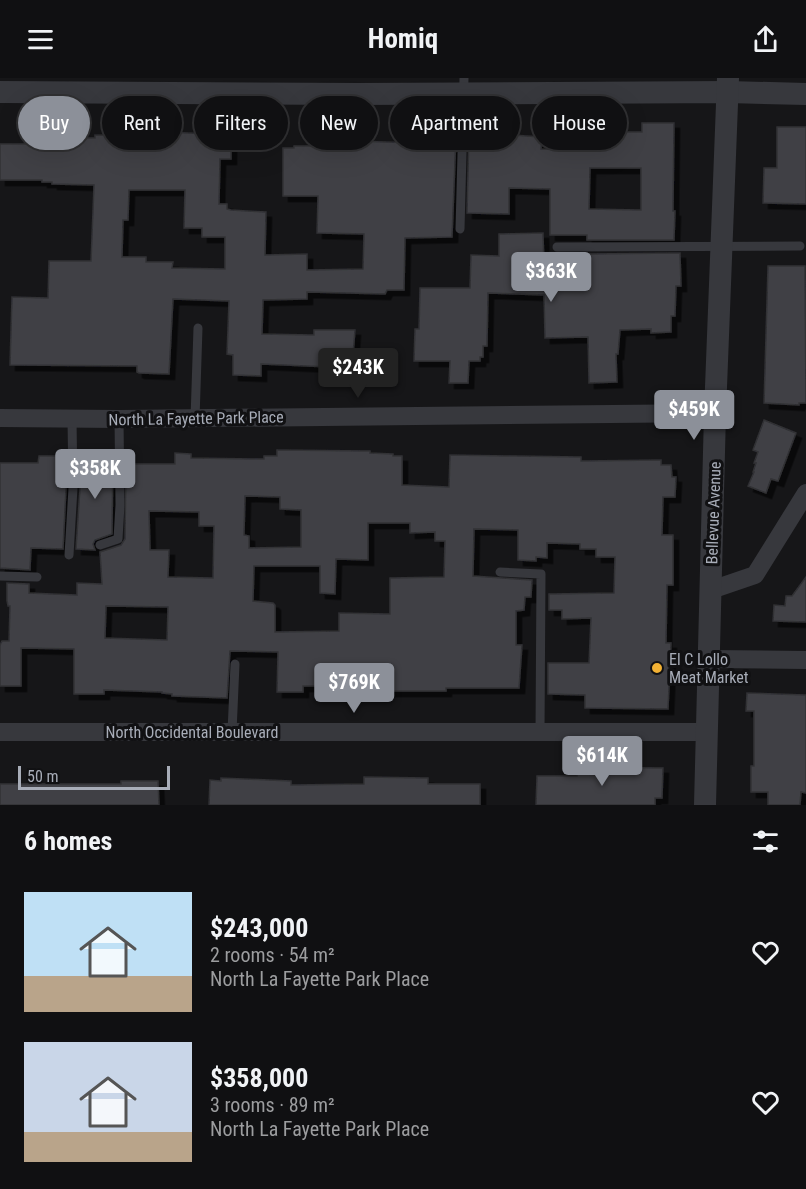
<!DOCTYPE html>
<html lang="en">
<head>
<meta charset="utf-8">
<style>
  :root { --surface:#101012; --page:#1e1e20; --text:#f1f3f6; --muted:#9c9d9f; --line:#303032; --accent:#8c9099 }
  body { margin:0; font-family:"Roboto Condensed",sans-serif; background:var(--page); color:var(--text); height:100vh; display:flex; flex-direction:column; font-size:22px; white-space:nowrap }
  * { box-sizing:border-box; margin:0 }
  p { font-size:20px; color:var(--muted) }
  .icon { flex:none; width:33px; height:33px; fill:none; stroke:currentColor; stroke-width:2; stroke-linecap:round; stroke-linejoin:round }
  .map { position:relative; height:727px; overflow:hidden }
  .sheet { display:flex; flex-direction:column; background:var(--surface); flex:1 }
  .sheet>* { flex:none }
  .top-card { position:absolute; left:18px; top:18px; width:771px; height:54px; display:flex; gap:12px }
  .scale { position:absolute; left:18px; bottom:15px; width:152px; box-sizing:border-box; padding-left:6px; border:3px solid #a8adb8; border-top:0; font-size:16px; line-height:21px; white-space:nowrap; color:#a8adb8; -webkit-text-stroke:4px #111113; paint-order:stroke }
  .price { position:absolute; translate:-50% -51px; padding:0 14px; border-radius:6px; background:var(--accent); color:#fff; font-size:20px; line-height:39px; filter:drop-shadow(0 2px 3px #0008) }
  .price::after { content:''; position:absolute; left:50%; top:36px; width:18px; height:14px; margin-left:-9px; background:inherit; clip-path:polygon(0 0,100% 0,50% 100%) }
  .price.selected { background:#222; color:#fff }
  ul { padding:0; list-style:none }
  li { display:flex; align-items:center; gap:18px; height:150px; padding:0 24px }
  li span { display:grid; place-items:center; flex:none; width:168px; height:120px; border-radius:0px; color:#555 }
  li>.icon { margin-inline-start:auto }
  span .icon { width:72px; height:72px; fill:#fffc; stroke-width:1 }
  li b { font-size:26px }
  h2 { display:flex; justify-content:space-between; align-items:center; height:72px; padding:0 24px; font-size:26px }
  .chip { padding:0 21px; border-radius:27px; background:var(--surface); box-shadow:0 6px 24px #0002,0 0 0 2px var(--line); font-size:21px; line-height:54px }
  .chip.selected { background:var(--accent); color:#fff }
  header { display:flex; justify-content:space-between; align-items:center; height:78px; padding:0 24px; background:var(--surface); font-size:27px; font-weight:700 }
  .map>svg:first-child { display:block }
  .building { fill:#404145; stroke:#303034; stroke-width:1.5; fill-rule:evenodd; filter:url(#shadow) }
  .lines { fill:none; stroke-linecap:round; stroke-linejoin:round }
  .service { stroke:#37383d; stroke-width:9 }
  .minor { stroke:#37383d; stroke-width:18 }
  .tertiary { stroke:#37383d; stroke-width:22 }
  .poi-dot { fill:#f2b134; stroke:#111113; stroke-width:2 }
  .labels { text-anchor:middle; stroke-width:6; stroke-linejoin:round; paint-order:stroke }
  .street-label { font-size:16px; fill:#a8adb8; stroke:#111113 }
  .poi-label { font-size:16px; fill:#a8adb8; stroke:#111113; text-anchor:start }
</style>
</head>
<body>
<header><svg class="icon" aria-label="menu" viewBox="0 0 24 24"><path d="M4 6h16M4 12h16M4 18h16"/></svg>Homiq<svg class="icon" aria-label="share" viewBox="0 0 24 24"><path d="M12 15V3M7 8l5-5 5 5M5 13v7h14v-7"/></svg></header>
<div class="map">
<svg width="806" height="727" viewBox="0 0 806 727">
  <defs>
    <filter id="shadow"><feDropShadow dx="5.5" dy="5.5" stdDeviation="0" flood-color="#0009"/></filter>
  </defs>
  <rect width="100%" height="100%" fill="#161618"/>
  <g class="building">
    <path d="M 642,45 L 674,45 L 673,133 L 675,133 L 674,162 L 587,162 L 587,157 L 550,157 L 550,111 L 509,110 L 509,136 L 467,135 L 469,54 L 542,59 L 541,71 L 576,72 L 576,54 L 642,54 ZM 590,90 L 641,90 L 641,132 L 589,131 Z"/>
    <polygon points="777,49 806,49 806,126 763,125 764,90 777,90"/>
    <path d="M 145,53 L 231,57 L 231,81 L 220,81 L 219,126 L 227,126 L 227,131 L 231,132 L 266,134 L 265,177 L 307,176 L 307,192 L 363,191 L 364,156 L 317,155 L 318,118 L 283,118 L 283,70 L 294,70 L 294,68 L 323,68 L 323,62 L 418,65 L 418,58 L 456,58 L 452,159 L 405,160 L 404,212 L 387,212 L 385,216 L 307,214 L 307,221 L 263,222 L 262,256 L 314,257 L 314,252 L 355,252 L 352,290 L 261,286 L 261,298 L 233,297 L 233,277 L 227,276 L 229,223 L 173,221 L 169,296 L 139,295 L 137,294 L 137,288 L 10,287 L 12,219 L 48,220 L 49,183 L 91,183 L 94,107 L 52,106 L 52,104 L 42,104 L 42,102 L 0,102 L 0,66 L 54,66 L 55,60 L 95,60 L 95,57 L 145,58 ZM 129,112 L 185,112 L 184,150 L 202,150 L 202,159 L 225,159 L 225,191 L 172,190 L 173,184 L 146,184 L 146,179 L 122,179 L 123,142 L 128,142 Z"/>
    <polygon points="543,155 544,189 587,189 587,176 680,175 681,208 676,208 675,238 671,238 671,254 651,255 651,251 620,252 618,276 616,276 617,304 589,305 588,259 545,260 544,217 488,215 487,268 483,268 483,279 480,279 480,283 469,283 468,305 449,305 450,283 414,283 415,251 419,251 420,210 470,210 471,177 499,178 499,156"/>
    <polygon points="768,188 805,188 806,325 799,325 799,327 764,325"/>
    <polygon points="764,342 796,355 778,403 771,401 766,415 748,408 754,394 753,394 756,385 754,385 758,374 753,372"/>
    <path d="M 277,372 L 370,373 L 370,375 L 393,376 L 393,378 L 402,378 L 402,407 L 449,409 L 450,377 L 581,379 L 581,383 L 661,382 L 661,387 L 671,387 L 672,399 L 676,399 L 675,419 L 663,419 L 662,457 L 673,457 L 673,507 L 667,507 L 666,565 L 671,565 L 668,631 L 585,630 L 585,617 L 548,616 L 548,585 L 589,585 L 591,540 L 562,541 L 562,532 L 549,532 L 549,516 L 614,515 L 615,479 L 596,479 L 596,471 L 580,471 L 580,466 L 547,465 L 547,480 L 536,479 L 536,483 L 518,482 L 518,452 L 474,451 L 473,498 L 532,502 L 531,519 L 525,519 L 524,532 L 516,533 L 516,567 L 522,567 L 519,610 L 446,610 L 446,613 L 384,613 L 384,618 L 357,617 L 357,608 L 303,608 L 303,614 L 277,614 L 278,574 L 230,573 L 227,620 L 172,618 L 172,616 L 162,615 L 162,614 L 104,612 L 104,616 L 74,616 L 74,571 L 21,570 L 21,608 L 0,608 L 0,567 L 2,563 L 9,563 L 10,528 L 8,528 L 7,523 L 7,505 L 29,506 L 29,515 L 77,517 L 77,505 L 102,506 L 100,474 L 121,467 L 125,461 L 126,386 L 175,386 L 175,375 L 191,376 L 191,380 L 264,381 L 264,378 L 277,378 ZM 245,418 L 280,419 L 280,431 L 301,432 L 301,469 L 249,470 L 249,458 L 244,457 ZM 149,433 L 199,434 L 199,448 L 214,448 L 213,500 L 168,499 L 169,472 L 150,472 ZM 368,445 L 410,445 L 410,455 L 435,454 L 435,463 L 445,463 L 444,499 L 390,500 L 390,536 L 339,535 L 339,553 L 275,554 L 275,527 L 273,525 L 253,523 L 254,488 L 320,488 L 320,515 L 335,516 L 336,481 L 368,482 ZM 106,528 L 168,529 L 167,562 L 105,560 Z"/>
    <polygon points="95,376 113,376 112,456 95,462 93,466 95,472 76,471 80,410 79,378 95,377"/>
    <polygon points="39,378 66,378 66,410 63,471 31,470 30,492 0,490 0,385 38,385"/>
    <polygon points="806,499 806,544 773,543 774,527 785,528 786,518 792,518"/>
    <polygon points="747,615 806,617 806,715 801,714 800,727 768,727 768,714 751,714 751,688 754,688 754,633 746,633"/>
    <polygon points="577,689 663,690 662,720 655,720 655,727 536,727 537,698 577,698"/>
    <polygon points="364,699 428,700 428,706 480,706 480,727 209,727 210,702 221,703 221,700 291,703 291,707 364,706"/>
    <polygon points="121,703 158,703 159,727 0,727 0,706 121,706"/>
  </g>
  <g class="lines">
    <g class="service">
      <polyline points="460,151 464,0"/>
      <polyline points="557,169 800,168"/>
      <polyline points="195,341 198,250"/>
      <polyline points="100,467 118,461 120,427 119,341"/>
      <polyline points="69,477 73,410 72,341"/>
      <polyline points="500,494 541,496 540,654"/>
      <polyline points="0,498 37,499"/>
      <polyline points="232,654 235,586"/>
    </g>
    <g class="minor">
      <polyline points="0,340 119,341 715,335"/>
      <polyline points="711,512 755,497 806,415"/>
      <polyline points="708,581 806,582"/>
      <polyline points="0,654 707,654"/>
    </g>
    <g class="tertiary">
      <polyline points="0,14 359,16 728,14 806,16"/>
      <polyline points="705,727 715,335 728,0"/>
    </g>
  </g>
  <circle class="poi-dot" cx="657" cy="590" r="6"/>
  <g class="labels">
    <g class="street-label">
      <text transform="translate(196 340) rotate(-1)" y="6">North La Fayette Park Place</text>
      <text transform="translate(713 435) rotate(-88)" y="6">Bellevue Avenue</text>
      <text x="192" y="660">North Occidental Boulevard</text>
    </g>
    <g class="poi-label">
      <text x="669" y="587">El C Lollo<tspan x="669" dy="18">Meat Market</tspan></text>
    </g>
  </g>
</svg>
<div class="scale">50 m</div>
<b class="price" style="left:551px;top:225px">$363K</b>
<b class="price selected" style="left:358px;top:321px">$243K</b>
<b class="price" style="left:694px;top:363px">$459K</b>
<b class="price" style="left:95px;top:422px">$358K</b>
<b class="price" style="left:354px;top:636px">$769K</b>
<b class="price" style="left:602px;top:709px">$614K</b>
<div class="top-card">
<a class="chip selected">Buy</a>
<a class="chip">Rent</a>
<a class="chip">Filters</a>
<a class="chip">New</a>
<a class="chip">Apartment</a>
<a class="chip">House</a>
</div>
</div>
<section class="sheet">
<h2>6 homes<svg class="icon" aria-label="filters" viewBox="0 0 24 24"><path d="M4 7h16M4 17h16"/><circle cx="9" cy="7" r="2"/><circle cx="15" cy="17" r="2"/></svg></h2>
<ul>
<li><span style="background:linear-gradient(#bfe0f5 70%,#b9a48a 0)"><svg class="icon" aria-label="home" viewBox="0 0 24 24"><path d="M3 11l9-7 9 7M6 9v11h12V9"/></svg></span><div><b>$243,000</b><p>2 rooms · 54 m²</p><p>North La Fayette Park Place</p></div><svg class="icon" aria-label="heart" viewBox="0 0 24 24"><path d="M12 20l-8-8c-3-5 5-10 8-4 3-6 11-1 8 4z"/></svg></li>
<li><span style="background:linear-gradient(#c9d6e8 75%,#b9a48a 0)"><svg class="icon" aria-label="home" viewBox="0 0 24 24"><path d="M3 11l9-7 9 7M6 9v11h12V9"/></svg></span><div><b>$358,000</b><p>3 rooms · 89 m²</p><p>North La Fayette Park Place</p></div><svg class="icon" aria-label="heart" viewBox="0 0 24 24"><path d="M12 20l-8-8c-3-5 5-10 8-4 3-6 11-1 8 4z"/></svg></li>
</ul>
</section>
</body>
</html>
